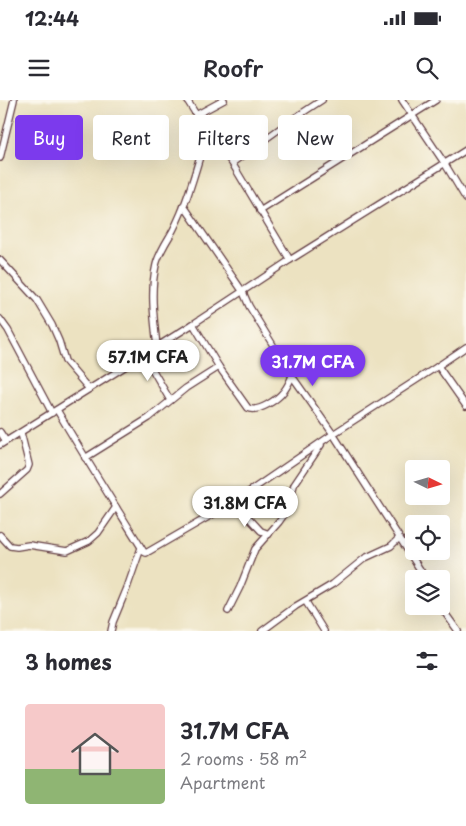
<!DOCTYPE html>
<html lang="en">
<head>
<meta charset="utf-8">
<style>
  :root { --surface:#fff; --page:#f7f7f7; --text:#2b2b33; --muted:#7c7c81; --line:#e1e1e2; --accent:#7c3aed }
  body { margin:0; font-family:"Playpen Sans",sans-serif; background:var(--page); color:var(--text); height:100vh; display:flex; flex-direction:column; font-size:19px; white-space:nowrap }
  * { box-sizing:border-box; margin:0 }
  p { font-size:16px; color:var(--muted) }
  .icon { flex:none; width:28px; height:28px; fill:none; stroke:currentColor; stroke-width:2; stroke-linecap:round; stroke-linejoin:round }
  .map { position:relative; height:531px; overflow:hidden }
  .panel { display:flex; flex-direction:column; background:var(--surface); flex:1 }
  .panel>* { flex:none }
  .top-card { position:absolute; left:15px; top:15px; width:436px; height:45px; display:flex; gap:10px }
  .needle { width:32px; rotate:95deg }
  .tools { position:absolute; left:405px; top:360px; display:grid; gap:10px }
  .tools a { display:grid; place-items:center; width:45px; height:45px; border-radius:5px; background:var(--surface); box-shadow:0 5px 20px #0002; font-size:25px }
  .price { position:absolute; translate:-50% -42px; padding:0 11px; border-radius:18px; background:#fff; color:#222; font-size:16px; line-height:32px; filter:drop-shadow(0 1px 2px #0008) }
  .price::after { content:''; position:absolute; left:50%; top:30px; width:15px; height:11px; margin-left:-8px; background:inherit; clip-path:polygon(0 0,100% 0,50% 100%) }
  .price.current { background:var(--accent); color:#fff }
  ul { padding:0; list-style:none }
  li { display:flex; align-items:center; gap:15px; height:125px; padding:0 25px }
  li+li { border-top:1px solid var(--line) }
  li span { display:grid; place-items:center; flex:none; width:140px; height:100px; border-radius:5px; color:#555 }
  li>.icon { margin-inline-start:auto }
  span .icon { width:60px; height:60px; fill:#fffc; stroke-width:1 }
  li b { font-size:21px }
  h2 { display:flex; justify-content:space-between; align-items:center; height:60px; padding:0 25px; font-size:21px }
  .pill { padding:0 18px; border-radius:5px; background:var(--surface); box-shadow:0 5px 20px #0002; font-size:18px; line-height:45px }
  .pill.current { background:var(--accent); color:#fff }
  .status { display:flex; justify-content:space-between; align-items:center; height:35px; padding:0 25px; background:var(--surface); direction:ltr }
  .status svg { height:14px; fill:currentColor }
  header { display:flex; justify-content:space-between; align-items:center; height:65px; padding:0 25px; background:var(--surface); font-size:22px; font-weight:600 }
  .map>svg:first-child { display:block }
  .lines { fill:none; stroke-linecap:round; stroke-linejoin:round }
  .minor-casing { stroke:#623c42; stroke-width:8 }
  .minor { stroke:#fff; stroke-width:5.5 }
</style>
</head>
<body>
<div class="status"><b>12:44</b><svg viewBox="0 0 49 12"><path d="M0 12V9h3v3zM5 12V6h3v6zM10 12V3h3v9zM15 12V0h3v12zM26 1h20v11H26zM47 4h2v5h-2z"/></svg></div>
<header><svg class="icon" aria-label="menu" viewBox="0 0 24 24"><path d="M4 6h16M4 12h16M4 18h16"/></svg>Roofr<svg class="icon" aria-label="search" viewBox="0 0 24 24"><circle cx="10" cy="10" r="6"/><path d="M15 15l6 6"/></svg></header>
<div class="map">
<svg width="466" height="531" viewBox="0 0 466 531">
  <rect width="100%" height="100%" fill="#fbf7ec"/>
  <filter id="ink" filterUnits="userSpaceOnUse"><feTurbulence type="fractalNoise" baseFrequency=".02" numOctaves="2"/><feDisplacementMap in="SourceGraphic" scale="10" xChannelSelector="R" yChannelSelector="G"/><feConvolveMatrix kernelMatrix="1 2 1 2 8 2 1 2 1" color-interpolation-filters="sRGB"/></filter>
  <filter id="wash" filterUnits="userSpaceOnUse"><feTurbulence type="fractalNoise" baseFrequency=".0096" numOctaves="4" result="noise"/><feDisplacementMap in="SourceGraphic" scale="20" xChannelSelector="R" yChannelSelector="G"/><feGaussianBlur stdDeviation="1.12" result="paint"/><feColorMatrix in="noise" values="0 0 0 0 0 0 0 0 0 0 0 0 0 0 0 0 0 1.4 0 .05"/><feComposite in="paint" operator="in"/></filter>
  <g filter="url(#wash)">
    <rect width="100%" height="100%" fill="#ece2c1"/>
  </g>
  <g filter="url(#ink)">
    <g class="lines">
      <defs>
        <g id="minor">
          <polyline points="187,0 207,32 232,63 290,160"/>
          <polyline points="402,0 445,64 466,99"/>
          <polyline points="196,15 224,0"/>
          <polyline points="0,58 14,0"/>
          <polyline points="232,63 296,17 322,0"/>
          <polyline points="184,106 243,192 249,206 292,276 333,334 426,479"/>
          <polyline points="260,111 436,0"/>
          <polyline points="0,160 37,200 52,225 59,241 65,261 89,289"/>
          <polyline points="0,219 8,230 52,313"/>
          <path d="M 193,224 L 219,267 L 248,308 C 258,313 277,300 284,291 C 287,287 290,281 292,276"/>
          <path d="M 157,246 C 154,220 150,191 156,165 C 159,153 165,144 171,134 C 175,127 178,120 181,113 C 192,87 199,59 207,32"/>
          <polyline points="144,255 170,300"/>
          <polyline points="438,266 466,306"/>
          <path d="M 57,310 C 85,358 115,405 144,452 L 146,453 L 234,402 L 333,334 L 438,266 L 466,247"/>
          <polyline points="0,332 6,341"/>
          <polyline points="0,345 193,224 290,160 466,50"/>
          <polyline points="85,358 149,318 186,288 219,267"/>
          <polyline points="0,394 27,370 29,365 21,333"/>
          <polyline points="234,402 261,431 269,434"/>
          <polyline points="0,435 10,446 17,447 29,445 67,451 89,441 98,433 116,407"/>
          <polyline points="306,502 324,531"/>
          <polyline points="440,506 458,531"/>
          <polyline points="228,511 240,487 255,449 279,422 286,412 290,402 294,385 321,345"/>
          <polyline points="111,531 113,522 127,488 141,448"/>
          <polyline points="262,531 296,506 333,484 365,458 391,446 399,438"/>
        </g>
      </defs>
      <use href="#minor" class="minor-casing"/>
      <use href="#minor" class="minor"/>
    </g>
  </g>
</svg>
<div class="tools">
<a><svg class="needle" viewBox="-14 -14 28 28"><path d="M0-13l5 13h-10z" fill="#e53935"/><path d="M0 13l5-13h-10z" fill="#7c7c81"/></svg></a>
<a><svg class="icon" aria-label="locate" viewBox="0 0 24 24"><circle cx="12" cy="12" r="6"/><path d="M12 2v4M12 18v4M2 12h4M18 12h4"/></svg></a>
<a><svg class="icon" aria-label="layers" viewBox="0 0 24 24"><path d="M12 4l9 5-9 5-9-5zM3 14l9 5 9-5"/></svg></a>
</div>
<b class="price" style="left:148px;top:282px">57.1M CFA</b>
<b class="price current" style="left:313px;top:287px">31.7M CFA</b>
<b class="price" style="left:245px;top:428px">31.8M CFA</b>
<div class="top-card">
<a class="pill current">Buy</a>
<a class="pill">Rent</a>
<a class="pill">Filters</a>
<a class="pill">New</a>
</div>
</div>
<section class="panel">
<h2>3 homes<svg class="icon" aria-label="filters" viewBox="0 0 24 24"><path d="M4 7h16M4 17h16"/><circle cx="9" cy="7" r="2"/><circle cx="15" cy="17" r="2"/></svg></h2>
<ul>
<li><span style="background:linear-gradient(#f6c9c9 65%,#8fb573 0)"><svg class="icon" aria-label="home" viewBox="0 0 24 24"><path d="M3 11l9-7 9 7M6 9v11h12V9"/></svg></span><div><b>31.7M CFA</b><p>2 rooms · 58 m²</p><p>Apartment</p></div></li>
</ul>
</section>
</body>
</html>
